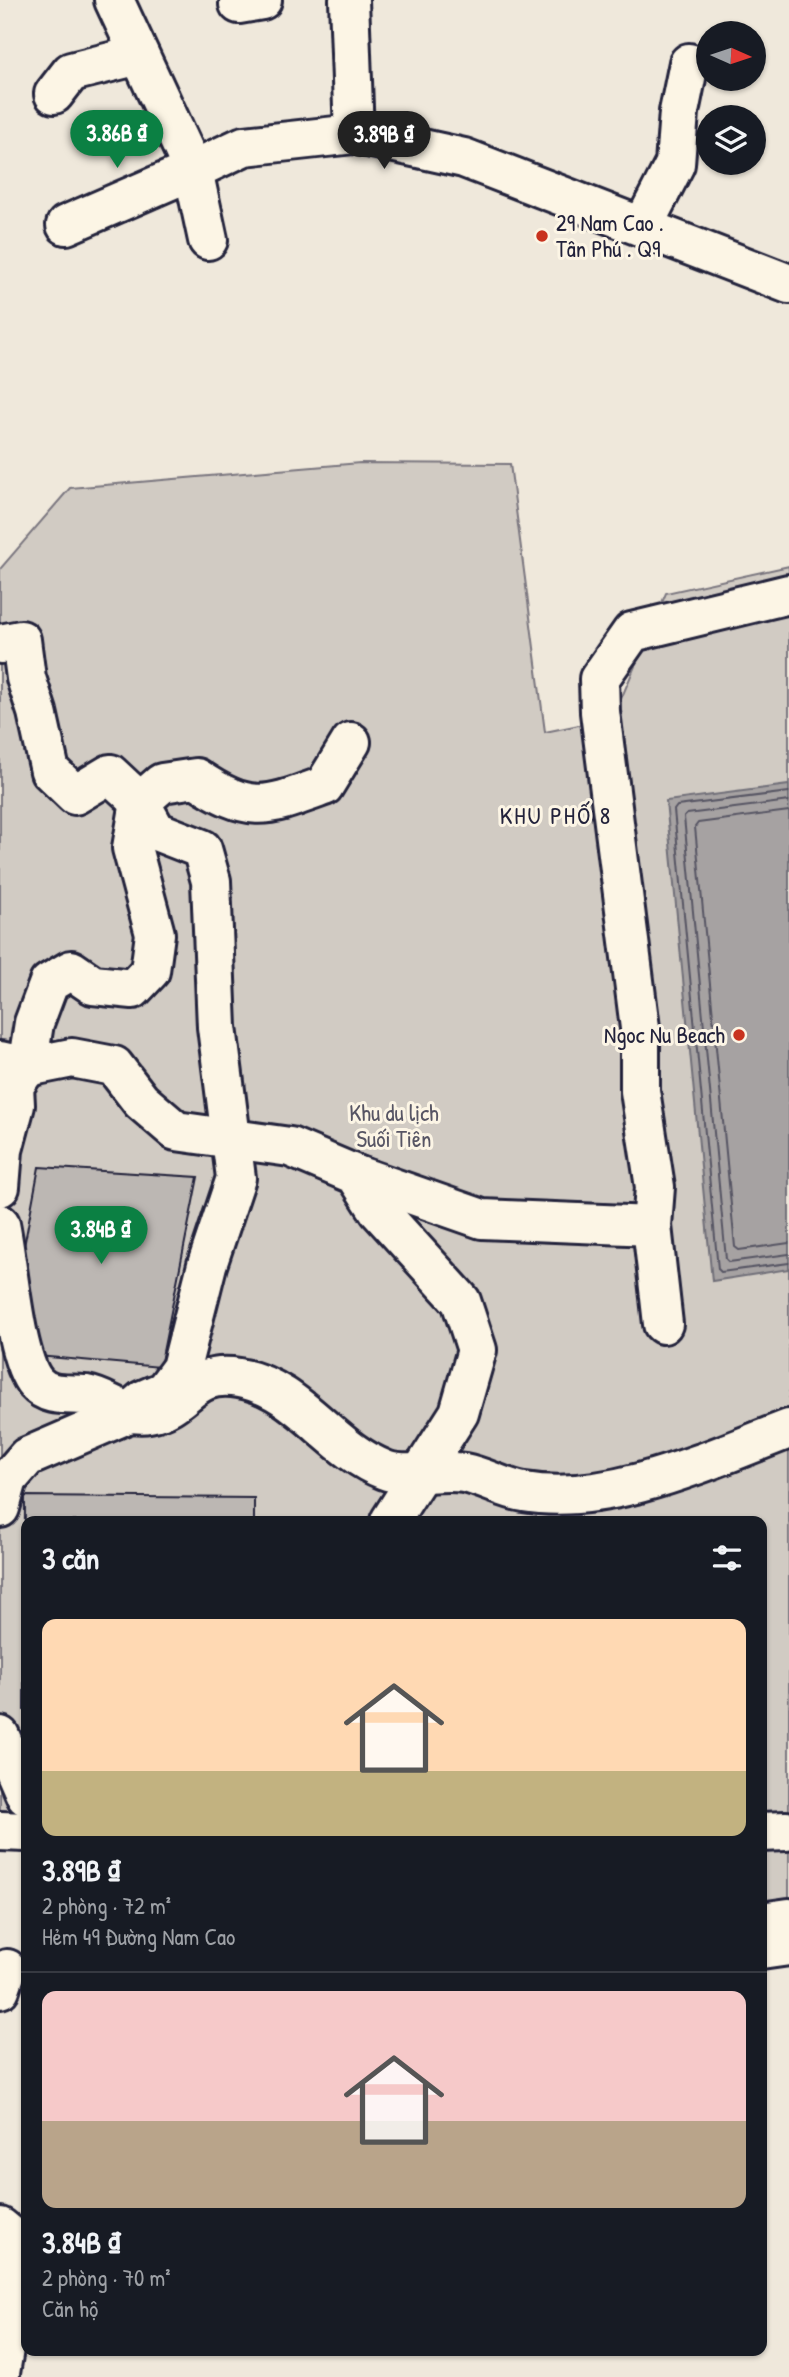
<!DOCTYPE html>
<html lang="vi">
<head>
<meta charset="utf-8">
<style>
  :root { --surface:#171b24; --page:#20242c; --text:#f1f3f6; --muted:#9ea1a6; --line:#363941; --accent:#0b8043 }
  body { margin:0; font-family:"Patrick Hand",sans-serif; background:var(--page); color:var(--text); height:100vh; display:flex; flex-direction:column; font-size:26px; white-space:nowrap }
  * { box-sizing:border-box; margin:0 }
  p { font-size:23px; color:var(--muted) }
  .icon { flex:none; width:38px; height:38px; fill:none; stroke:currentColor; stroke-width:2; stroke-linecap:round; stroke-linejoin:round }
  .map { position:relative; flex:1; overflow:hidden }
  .panel { position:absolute; left:21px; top:1516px; width:746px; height:840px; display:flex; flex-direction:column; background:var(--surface); border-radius:14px; box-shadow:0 2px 5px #0004 }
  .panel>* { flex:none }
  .needle { width:46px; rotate:93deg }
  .tools { position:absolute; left:696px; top:21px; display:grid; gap:14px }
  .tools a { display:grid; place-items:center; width:70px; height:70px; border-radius:50%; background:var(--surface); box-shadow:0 2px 5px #0004; font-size:35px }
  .price { position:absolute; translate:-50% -60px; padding:0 16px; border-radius:24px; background:var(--accent); color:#fff; font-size:23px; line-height:46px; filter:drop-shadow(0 2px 4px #0008) }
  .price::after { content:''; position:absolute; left:50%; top:42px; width:21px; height:16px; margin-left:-10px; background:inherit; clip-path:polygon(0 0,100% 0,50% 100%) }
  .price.on { background:#222; color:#fff }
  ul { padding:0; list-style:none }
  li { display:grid; align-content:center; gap:14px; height:371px; padding:0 21px }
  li+li { border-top:2px solid var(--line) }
  li span { display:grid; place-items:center; height:217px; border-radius:14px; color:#555 }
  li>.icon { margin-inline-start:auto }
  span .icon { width:126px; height:126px; fill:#fffc; stroke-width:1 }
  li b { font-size:30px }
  h2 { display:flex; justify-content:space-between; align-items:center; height:84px; padding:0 21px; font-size:30px }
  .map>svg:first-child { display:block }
  .green { fill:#d1cbc3; stroke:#7a767f; stroke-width:2 }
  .water { fill:#a6a2a2; stroke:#716f79; stroke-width:2 }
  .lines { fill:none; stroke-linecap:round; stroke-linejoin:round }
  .shore { stroke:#575564; stroke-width:2 }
  .building { fill:#bcb7b3; stroke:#22223b; stroke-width:2 }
  .minor-casing { stroke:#22223b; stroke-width:44 }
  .minor { stroke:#fcf5e5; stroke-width:38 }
  .poi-dot { fill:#c8321e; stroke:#fcf5e5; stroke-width:2.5 }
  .labels { text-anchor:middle; stroke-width:6; stroke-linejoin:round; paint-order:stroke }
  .poi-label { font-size:23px; fill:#22223b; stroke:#fcf5e5; text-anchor:start }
  .park-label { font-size:23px; fill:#575564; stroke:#fcf5e5 }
  .neighbourhood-label { font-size:24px; letter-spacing:2px; fill:#22223b; stroke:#fcf5e5 }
</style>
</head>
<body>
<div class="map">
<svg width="789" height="2377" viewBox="0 0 789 2377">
  <rect width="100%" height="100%" fill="#efe8db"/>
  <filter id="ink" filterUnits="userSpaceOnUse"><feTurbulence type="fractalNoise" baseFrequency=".0143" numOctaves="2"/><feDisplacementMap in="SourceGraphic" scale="14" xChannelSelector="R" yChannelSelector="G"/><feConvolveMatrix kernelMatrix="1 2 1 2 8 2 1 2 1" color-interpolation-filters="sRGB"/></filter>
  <g filter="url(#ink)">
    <polygon class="green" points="360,463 510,464 545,732 613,718 666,593 789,566 789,1935 761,1939 761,1521 26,1521 26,1832 0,1827 0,569 70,488"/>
    <polygon class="water" points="789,785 789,1269 712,1281 666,801"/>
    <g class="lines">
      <g class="shore">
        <polyline points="789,792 677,806 674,810 718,1269 721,1272 789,1263"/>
        <polyline points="789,801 687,814 684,817 726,1259 729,1262 789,1254"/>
        <polyline points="789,811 698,823 695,827 735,1247 739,1250 789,1243"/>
      </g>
    </g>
    <g class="building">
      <polygon points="39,1167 198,1177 160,1367 4,1353"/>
      <polygon points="25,1496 254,1498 254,1521 26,1521 24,1711"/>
    </g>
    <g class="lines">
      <defs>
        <g id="minor">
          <polyline points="114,0 193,170 244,146 354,134 464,158 789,284"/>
          <polyline points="349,0 354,134"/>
          <polyline points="239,4 262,0"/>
          <polyline points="54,94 71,72 139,55"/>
          <polyline points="66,225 193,170 208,240"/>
          <polyline points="643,226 675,164 679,112 689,63"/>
          <polyline points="0,644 21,640 26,678 37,712 50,771 75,795 110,774 140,802 156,831 202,849 211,881 217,1027 236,1178 207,1265 181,1368 164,1391 143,1400 127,1414 27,1457 8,1479 0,1508"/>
          <polyline points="0,1061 27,1067 72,1058 114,1066 141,1101 176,1131 290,1147 356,1175 379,1211 461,1301 477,1350 459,1413 390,1521"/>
          <polyline points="356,1175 482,1219 652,1226"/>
          <path d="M 0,1187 L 3,1150 L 15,1105 L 14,1086 L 27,1067 L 34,1023 L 49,983 L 71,970 L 93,985 L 133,989 L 150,971 L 155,934 L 132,848 L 140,802 L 162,783 L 196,778 C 251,815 266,807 324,786 L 351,742"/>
          <path d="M 0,1224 C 8,1260 14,1358 36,1383 C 49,1398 68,1393 86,1395 C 109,1399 125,1418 149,1413 C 190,1405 189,1370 239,1378 C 299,1388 330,1449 385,1470 C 404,1478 441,1469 464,1473 C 485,1477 504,1489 524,1492 C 610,1507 710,1459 789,1429"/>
          <polyline points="663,1324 652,1226 655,1187 640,1091 640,1028 600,712 599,679 632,632 789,594"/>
          <polyline points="0,1736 26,1796"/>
          <polyline points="0,1831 26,1832"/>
          <polyline points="761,1832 786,1831"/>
          <polyline points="761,1922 789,1918"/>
          <polyline points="761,1950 789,1946"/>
          <polyline points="0,1989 7,1969"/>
          <polyline points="0,2227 11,2236 15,2282 0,2373"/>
        </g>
      </defs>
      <use href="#minor" class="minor-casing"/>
      <use href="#minor" class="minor"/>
    </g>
  </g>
  <g class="poi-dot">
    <circle cx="542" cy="236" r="7"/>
    <circle cx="739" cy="1035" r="7"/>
  </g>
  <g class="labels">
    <g class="poi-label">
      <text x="556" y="231">29 Nam Cao .<tspan x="556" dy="26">Tân Phú . Q9</tspan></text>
      <text x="725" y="1043" text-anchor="end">Ngoc Nu Beach</text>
    </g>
    <g class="park-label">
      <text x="394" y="1121">Khu du lịch<tspan x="394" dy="26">Suối Tiên</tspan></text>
    </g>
    <g class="neighbourhood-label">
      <text x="556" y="824">KHU PHỐ 8</text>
    </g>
  </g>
</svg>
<div class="tools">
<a><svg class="needle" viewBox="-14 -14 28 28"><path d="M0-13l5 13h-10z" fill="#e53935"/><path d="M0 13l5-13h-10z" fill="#9ea1a6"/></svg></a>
<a><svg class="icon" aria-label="layers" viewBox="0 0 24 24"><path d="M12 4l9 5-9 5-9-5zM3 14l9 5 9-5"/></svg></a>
</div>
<b class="price" style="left:117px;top:170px">3.86B ₫</b>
<b class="price on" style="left:384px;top:171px">3.89B ₫</b>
<b class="price" style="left:101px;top:1266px">3.84B ₫</b>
<section class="panel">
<h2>3 căn<svg class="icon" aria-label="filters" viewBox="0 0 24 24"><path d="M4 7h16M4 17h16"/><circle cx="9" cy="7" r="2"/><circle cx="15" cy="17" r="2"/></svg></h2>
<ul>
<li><span style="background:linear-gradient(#ffd9b3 70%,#c2b280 0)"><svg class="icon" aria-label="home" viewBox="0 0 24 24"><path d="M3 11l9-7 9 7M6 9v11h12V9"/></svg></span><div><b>3.89B ₫</b><p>2 phòng · 72 m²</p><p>Hẻm 49 Đường Nam Cao</p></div></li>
<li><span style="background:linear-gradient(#f6c9c9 60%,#b9a48a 0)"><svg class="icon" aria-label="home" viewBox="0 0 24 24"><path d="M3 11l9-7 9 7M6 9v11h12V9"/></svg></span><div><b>3.84B ₫</b><p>2 phòng · 70 m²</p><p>Căn hộ</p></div></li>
</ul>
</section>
</div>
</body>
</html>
